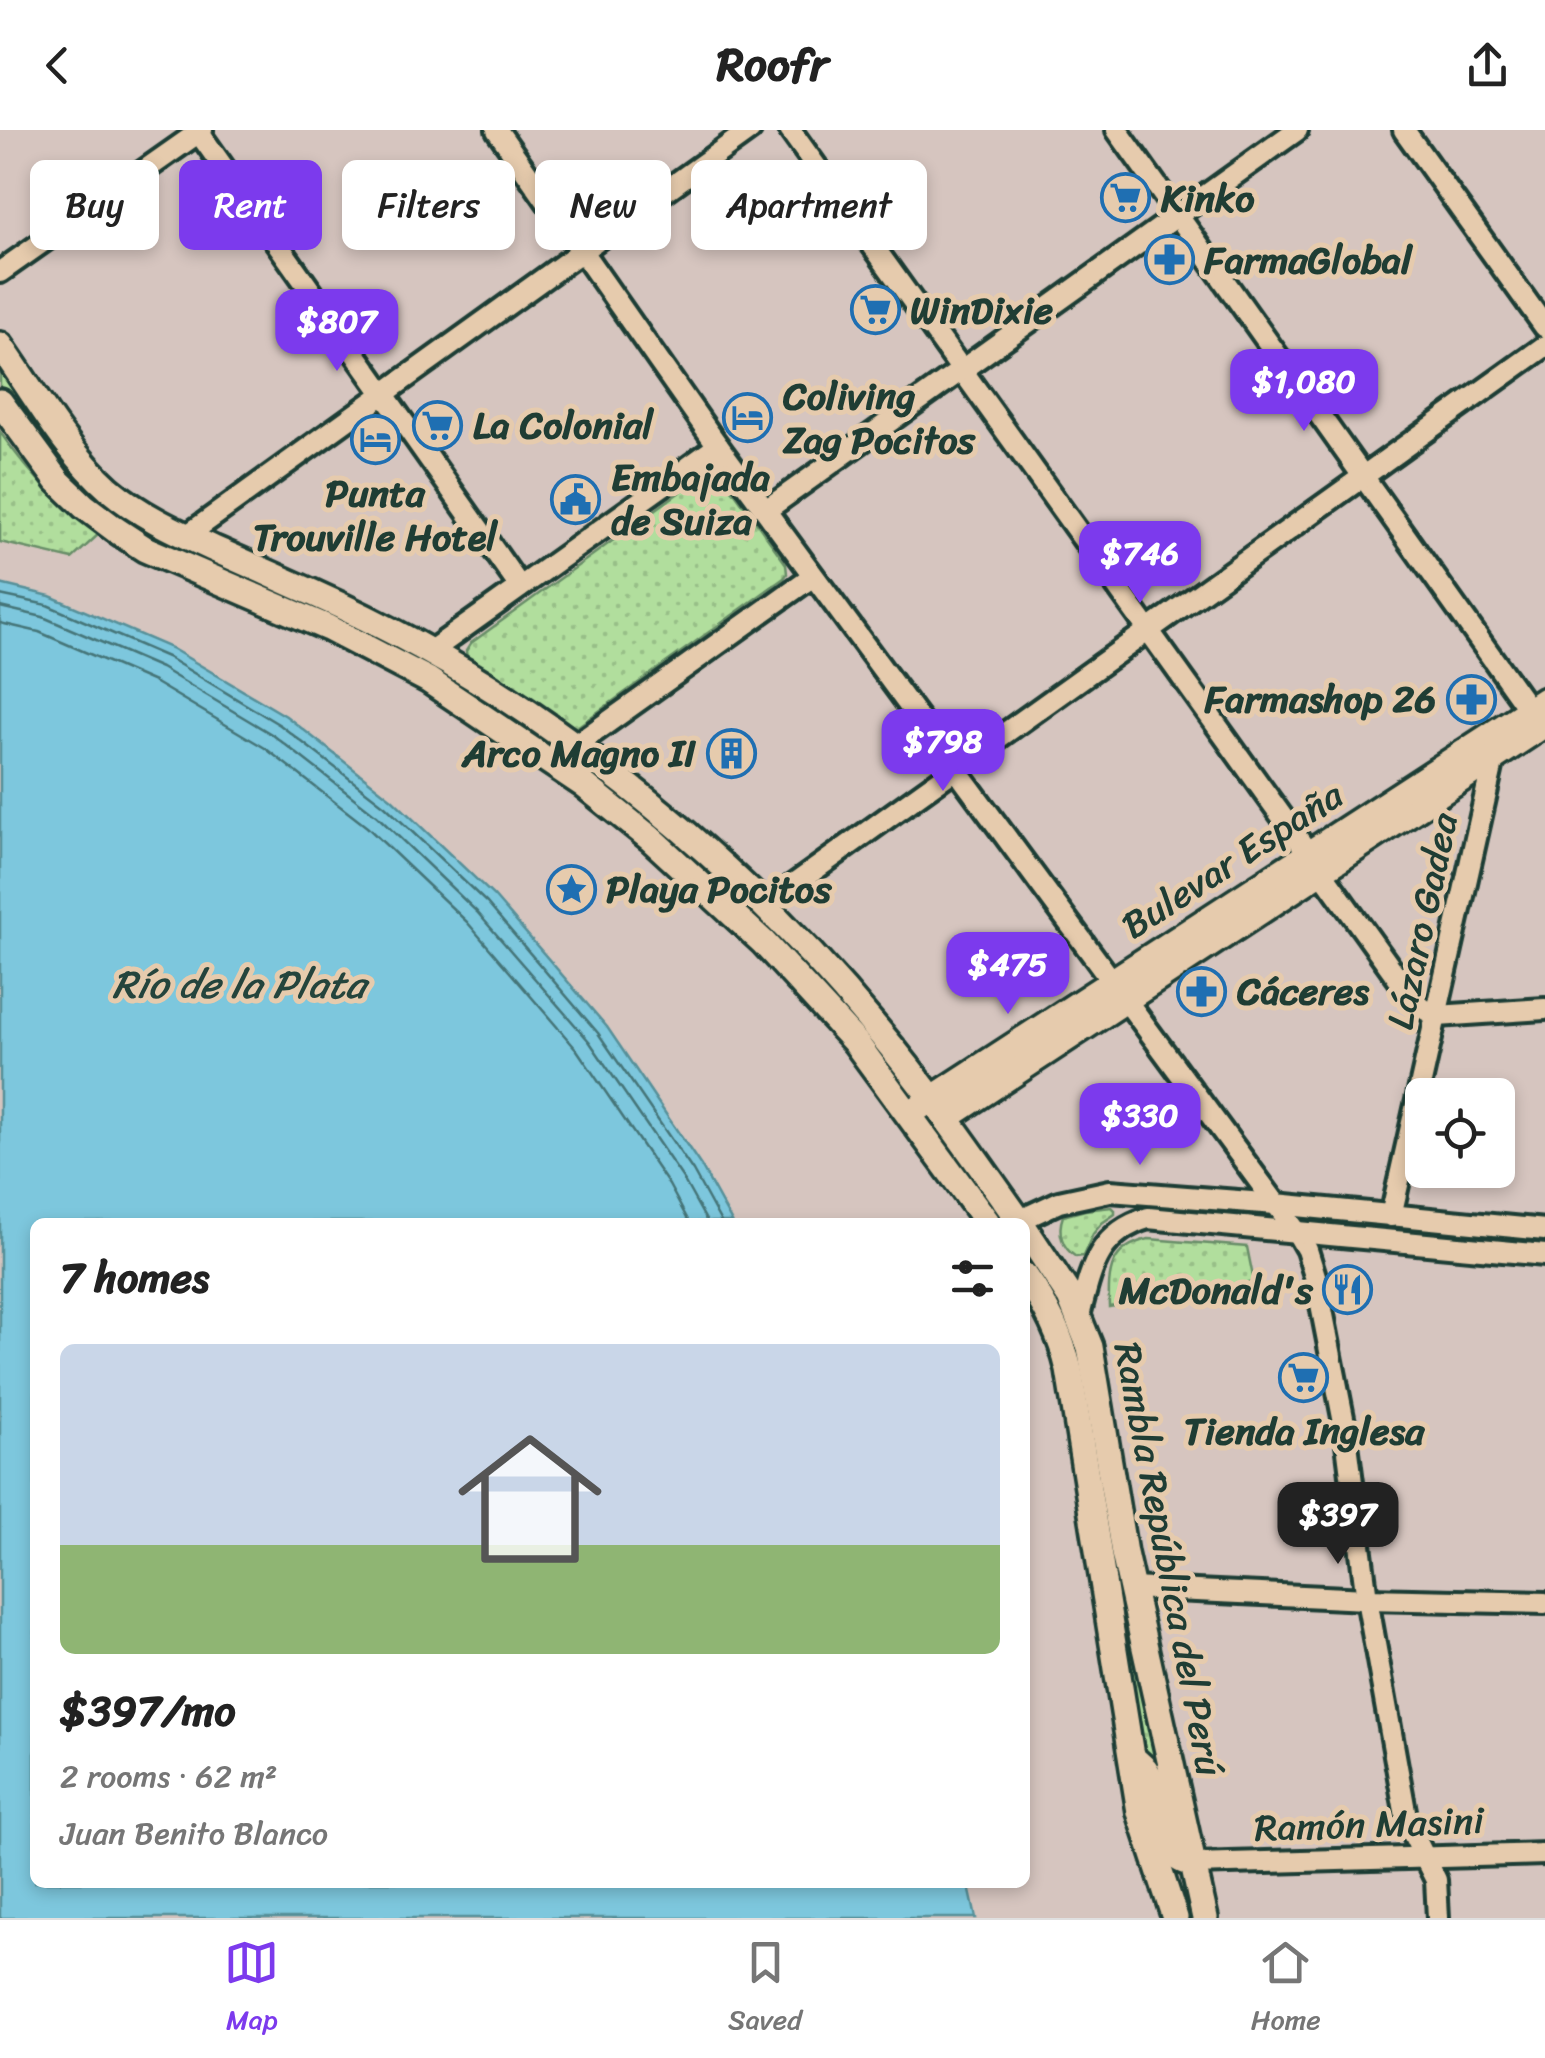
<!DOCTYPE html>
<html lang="en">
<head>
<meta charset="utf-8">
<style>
  :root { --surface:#fff; --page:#f2f2f2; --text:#222; --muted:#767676; --line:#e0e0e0; --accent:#7c3aed }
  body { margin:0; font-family:Sriracha,sans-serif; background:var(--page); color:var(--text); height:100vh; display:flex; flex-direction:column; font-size:38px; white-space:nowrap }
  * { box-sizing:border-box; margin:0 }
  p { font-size:32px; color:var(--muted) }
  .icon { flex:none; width:55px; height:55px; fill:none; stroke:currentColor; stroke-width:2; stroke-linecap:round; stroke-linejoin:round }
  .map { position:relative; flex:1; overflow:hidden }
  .side { position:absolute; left:30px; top:1088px; width:1000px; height:670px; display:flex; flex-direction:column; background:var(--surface); border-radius:15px; box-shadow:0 5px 15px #0003 }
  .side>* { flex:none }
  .guide { position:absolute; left:30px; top:30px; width:1000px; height:90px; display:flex; gap:20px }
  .fabs { position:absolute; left:1405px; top:948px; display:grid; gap:20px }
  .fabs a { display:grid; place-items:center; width:110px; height:110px; border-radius:15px; background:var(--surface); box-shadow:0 5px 15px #0003; font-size:50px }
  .price { position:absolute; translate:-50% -85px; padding:0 22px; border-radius:20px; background:var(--accent); color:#fff; font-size:32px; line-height:65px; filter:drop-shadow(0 2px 5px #0008) }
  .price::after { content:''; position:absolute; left:50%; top:60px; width:30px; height:22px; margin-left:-15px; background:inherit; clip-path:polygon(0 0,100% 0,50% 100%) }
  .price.on { background:#222; color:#fff }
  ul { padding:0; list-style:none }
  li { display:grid; align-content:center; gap:20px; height:530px; padding:0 30px }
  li+li { border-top:2px solid var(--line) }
  li span { display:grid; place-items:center; height:310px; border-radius:15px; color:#555 }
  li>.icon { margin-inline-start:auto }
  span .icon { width:180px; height:180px; fill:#fffc; stroke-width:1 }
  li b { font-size:42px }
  h2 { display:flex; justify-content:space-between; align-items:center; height:120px; padding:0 30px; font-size:42px }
  .chip { padding:0 35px; border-radius:15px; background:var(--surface); box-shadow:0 5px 15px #0003; font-size:35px; line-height:90px }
  .chip.on { background:var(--accent); color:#fff }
  header { display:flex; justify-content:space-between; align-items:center; height:130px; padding:0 30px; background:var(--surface); font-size:45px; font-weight:700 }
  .tab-bar { display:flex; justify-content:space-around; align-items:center; height:140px; border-top:2px solid var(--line); background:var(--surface); font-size:28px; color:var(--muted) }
  .tab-bar a { display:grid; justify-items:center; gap:5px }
  .tab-bar .on { color:var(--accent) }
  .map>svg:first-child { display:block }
  .grass { fill:url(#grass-dots); stroke:#688e68; stroke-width:2.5 }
  .water { fill:#7dc7dd; stroke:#579099; stroke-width:2.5 }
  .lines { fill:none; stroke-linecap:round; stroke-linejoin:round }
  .shore { stroke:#457478; stroke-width:2.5 }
  .minor-casing { stroke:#1f3d34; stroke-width:28 }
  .major-casing { stroke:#1f3d34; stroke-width:32 }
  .minor { stroke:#e6cbad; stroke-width:20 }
  .major { stroke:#e6cbad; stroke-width:25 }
  .labels { text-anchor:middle; stroke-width:10; stroke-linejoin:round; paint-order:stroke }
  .poi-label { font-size:38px; font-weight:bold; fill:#1f3d34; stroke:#e6cbad; text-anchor:start }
  .street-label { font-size:38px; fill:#1f3d34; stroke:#e6cbad }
  .water-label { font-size:40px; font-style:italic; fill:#24443c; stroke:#e6cbad }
</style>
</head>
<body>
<header><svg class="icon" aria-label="back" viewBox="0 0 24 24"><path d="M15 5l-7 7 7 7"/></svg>Roofr<svg class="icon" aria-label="share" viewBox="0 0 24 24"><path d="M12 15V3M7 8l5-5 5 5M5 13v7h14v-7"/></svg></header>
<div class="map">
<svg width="1545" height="1788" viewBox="0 0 1545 1788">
  <defs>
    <pattern id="grass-dots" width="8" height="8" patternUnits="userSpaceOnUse" patternTransform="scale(2.5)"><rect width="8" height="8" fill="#b1de9d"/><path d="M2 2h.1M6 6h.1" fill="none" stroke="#98bf88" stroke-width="1.8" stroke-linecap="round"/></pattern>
  </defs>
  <rect width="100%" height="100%" fill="#d6c5bf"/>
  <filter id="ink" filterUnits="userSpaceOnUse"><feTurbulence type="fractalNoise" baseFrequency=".01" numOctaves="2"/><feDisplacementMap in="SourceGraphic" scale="20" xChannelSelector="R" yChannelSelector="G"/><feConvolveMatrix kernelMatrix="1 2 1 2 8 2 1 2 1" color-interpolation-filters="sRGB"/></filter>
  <g filter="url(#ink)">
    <g class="grass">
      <polygon points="0,232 117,380 141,397 191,421 190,424 126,393 89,366 54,333 0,257"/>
      <path d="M 0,302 C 28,342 60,376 99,404 L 72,429 L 0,412 Z"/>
      <polygon points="709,341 722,345 786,434 787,444 784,448 577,597 569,597 467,529 466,521 471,513"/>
      <path d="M 1112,1077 L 1115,1080 L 1115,1084 L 1102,1093 L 1093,1104 L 1083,1126 L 1076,1127 C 1062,1118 1057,1102 1063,1086 L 1085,1080 Z"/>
      <path d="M 1149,1109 L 1247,1117 L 1254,1152 L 1109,1177 C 1108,1143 1109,1117 1149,1109 Z"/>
      <polygon points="1025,1119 1059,1170 1079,1219 1177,1716 1153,1641 1139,1610 1037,1143 1025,1126"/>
    </g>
    <polygon class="water" points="0,454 50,466 171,518 286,586 392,669 494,766 607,897 701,1036 732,1092 35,1092 35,1752 968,1752 976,1788 0,1788"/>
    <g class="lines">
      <g class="shore">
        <polyline points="0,465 47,475 167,527 280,595 385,676 487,773 598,903 693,1041 721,1092"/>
        <polyline points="0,477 43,487 161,538 273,605 377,686 477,782 589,911 682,1047 707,1092"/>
        <polyline points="0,493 39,502 154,552 265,618 367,697 467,792 577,920 669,1055 689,1092"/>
      </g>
      <defs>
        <g id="minor">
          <polyline points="197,0 520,457"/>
          <polyline points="497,0 718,316 1296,1101 1307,1120 1316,1149 1345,1298 1367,1469 1407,1692 1436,1750 1438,1788"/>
          <polyline points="790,0 1412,868 1422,878 1437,886 1545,879"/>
          <polyline points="1117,0 1537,591"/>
          <polyline points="1404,0 1545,197"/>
          <polyline points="0,142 202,0"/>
          <polyline points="766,380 1297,0"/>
          <polyline points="186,406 750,0"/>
          <polyline points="431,521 718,316"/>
          <polyline points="576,615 813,446"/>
          <polyline points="764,776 1545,216"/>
          <polyline points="1391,1086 1494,628"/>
          <polyline points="1016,1092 1059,1072 1110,1061 1276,1074 1545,1100"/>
          <path d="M 1079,1186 C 1091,1140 1097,1103 1148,1088 L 1545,1125"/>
          <polyline points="1131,1458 1367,1469 1545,1473"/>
          <polyline points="1194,1734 1545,1724"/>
        </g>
        <g id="major">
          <path d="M 0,215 C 34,263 65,320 109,359 C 141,386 177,402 214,419 C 247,433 279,448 311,462 C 387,496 460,536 529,583 C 658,671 777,777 876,898 C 928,960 974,1027 1020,1092"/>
          <polyline points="0,272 58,351 84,376 116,400 145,419 328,498 428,550 584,655 651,709 763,812 856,913 987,1092"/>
          <polyline points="918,978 1545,570"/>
          <polyline points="946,988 1545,594"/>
          <polyline points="1025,1099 1070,1167 1090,1217 1124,1423 1205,1788"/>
          <path d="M 1025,1146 C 1046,1175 1061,1205 1069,1240 L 1140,1682 L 1175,1788"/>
          <path d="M 1133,1628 L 1145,1639 L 1151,1649 L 1171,1720 C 1176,1729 1184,1732 1194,1734"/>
        </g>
      </defs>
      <use href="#minor" class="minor-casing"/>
      <use href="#major" class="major-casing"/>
      <use href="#minor" class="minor"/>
      <use href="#major" class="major"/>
    </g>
  </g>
  <defs>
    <symbol id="supermarket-ring" viewBox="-11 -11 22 22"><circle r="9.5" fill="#e6cbad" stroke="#1f6fb2" stroke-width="1.5"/><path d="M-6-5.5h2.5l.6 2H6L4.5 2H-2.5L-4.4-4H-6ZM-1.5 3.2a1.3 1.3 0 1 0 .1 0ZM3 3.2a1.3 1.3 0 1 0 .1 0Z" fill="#1f6fb2"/></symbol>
    <symbol id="pharmacy-ring" viewBox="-11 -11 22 22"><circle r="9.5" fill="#e6cbad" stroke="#1f6fb2" stroke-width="1.5"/><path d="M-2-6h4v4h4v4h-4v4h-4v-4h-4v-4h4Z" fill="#1f6fb2"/></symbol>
    <symbol id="hotel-ring" viewBox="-11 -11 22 22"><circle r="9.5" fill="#e6cbad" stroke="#1f6fb2" stroke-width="1.5"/><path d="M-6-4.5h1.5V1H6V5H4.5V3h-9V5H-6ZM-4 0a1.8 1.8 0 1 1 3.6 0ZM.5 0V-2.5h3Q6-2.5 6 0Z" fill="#1f6fb2"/></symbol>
    <symbol id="civic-ring" viewBox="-11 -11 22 22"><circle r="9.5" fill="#e6cbad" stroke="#1f6fb2" stroke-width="1.5"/><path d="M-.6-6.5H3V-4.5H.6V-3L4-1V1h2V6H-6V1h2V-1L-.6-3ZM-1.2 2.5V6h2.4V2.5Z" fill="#1f6fb2"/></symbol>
    <symbol id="building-ring" viewBox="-11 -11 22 22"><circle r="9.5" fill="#e6cbad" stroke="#1f6fb2" stroke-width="1.5"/><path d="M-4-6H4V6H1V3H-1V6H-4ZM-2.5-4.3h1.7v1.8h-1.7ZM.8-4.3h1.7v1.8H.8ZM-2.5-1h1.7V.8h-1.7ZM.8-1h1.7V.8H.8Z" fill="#1f6fb2"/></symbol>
    <symbol id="sight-ring" viewBox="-11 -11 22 22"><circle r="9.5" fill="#e6cbad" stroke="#1f6fb2" stroke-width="1.5"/><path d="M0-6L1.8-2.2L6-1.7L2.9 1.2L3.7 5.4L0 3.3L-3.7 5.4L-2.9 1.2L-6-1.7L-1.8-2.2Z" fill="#1f6fb2"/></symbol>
    <symbol id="restaurant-ring" viewBox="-11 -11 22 22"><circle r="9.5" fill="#e6cbad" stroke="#1f6fb2" stroke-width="1.5"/><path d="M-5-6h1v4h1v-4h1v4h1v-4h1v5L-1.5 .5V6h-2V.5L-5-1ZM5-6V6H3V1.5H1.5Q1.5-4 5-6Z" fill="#1f6fb2"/></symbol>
  </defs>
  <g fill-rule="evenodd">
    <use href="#supermarket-ring" x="1098" y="40" width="55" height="55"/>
    <use href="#pharmacy-ring" x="1142" y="102" width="55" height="55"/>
    <use href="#supermarket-ring" x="848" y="152" width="55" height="55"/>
    <use href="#hotel-ring" x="720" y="260" width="55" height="55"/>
    <use href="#supermarket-ring" x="410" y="268" width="55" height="55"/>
    <use href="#hotel-ring" x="348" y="282" width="55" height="55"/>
    <use href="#civic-ring" x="548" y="342" width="55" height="55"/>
    <use href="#pharmacy-ring" x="1444" y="542" width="55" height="55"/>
    <use href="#building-ring" x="704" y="596" width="55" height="55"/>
    <use href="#sight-ring" x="544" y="732" width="55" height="55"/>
    <use href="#pharmacy-ring" x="1174" y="834" width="55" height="55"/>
    <use href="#restaurant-ring" x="1320" y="1132" width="55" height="55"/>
    <use href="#supermarket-ring" x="1276" y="1220" width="55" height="55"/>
  </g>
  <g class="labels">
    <g class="poi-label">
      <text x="1161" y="81">Kinko</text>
      <text x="1204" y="143">FarmaGlobal</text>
      <text x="910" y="193">WinDixie</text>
      <text x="783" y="279">Coliving<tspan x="783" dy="44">Zag Pocitos</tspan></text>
      <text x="473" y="308">La Colonial</text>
      <text x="611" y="360">Embajada<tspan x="611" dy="44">de Suiza</tspan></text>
      <text x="375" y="376" text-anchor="middle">Punta<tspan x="375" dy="44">Trouville Hotel</tspan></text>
      <text x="1436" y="582" text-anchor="end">Farmashop 26</text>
      <text x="696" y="636" text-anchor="end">Arco Magno II</text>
      <text x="606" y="772">Playa Pocitos</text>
      <text x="1237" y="874">Cáceres</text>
      <text x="1313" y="1173" text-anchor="end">McDonald's</text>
      <text x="1304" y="1314" text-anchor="middle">Tienda Inglesa</text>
    </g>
    <g class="street-label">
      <text transform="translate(1232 730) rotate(-33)" y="13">Bulevar España</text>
      <text transform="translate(1422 791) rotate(-78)" y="13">Lázaro Gadea</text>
      <text transform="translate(1169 1429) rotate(79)" y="13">Rambla República del Perú</text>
      <text transform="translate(1369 1694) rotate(-2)" y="13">Ramón Masini</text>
    </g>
    <g class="water-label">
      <text x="239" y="868">Río de la Plata</text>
    </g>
  </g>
</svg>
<div class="fabs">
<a><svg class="icon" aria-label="locate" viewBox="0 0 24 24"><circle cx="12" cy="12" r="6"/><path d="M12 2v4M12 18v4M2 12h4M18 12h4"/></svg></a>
</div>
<b class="price" style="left:337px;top:244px">$807</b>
<b class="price" style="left:1304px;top:304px">$1,080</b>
<b class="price" style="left:1140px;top:476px">$746</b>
<b class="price" style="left:943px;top:664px">$798</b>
<b class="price" style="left:1008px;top:887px">$475</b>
<b class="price" style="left:1140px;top:1038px">$330</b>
<b class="price on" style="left:1338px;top:1437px">$397</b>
<div class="guide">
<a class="chip">Buy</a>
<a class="chip on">Rent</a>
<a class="chip">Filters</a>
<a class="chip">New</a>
<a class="chip">Apartment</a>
</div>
<section class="side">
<h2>7 homes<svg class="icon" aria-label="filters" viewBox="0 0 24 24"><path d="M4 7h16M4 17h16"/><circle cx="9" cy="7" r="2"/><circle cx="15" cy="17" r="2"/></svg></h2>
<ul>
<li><span style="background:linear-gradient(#c9d6e8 65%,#8fb573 0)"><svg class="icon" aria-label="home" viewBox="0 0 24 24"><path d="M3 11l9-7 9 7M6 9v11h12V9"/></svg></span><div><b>$397/mo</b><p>2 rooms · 62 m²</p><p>Juan Benito Blanco</p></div></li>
</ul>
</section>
</div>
<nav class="tab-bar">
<a class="on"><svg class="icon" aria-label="map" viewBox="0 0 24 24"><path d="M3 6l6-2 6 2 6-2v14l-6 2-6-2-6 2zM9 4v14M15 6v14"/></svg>Map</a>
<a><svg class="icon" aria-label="saved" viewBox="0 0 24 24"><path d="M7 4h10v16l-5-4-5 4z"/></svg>Saved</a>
<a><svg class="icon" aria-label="home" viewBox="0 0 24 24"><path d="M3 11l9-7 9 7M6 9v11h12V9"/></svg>Home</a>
</nav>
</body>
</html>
